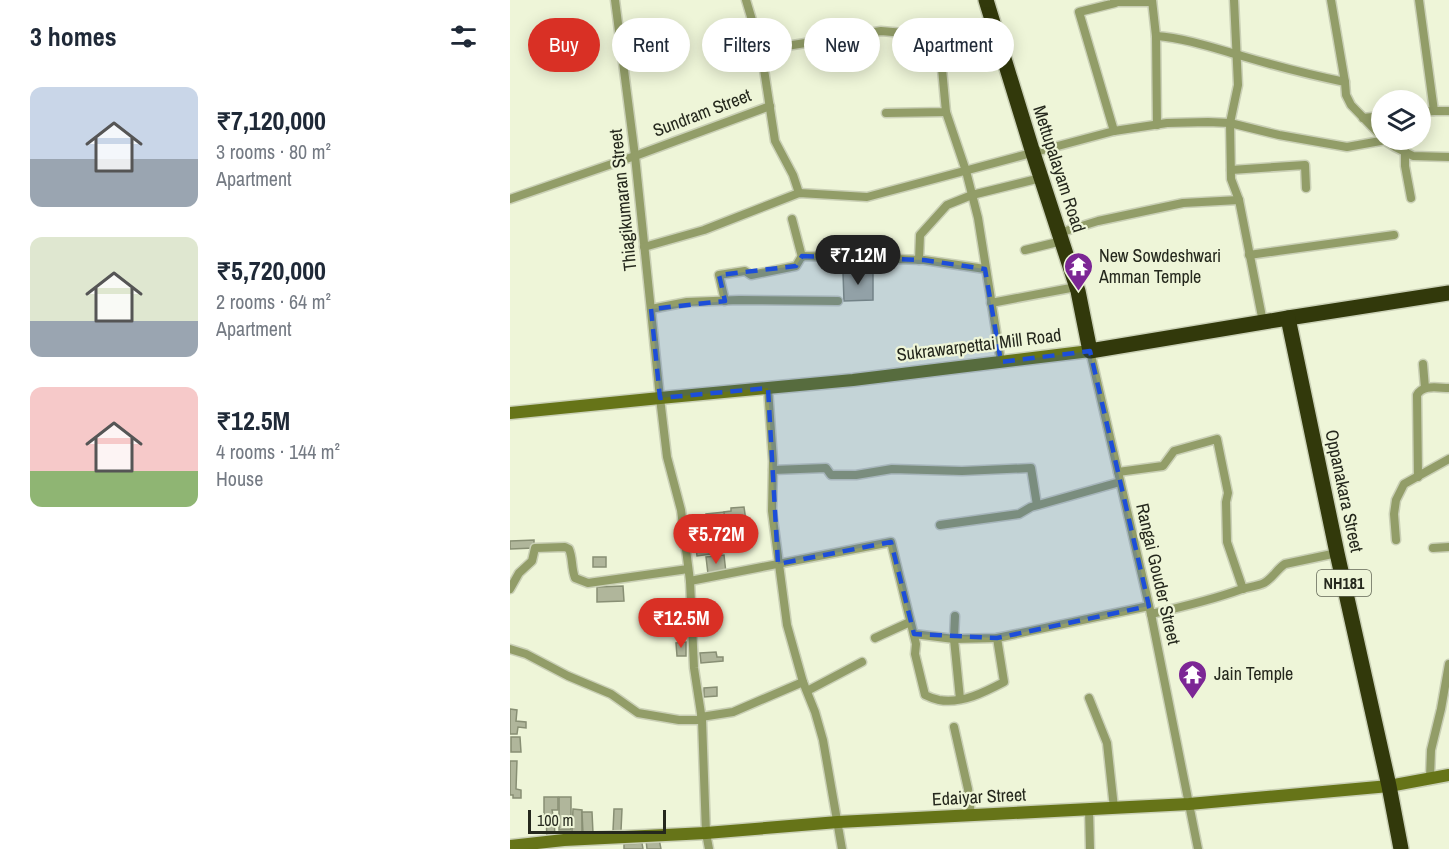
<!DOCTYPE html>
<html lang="en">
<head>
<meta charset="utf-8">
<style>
  :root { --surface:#fff; --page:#f2f2f3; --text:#1f2937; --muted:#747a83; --accent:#d93025 }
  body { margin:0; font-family:"Archivo Narrow",sans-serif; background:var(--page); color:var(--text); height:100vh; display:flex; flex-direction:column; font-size:22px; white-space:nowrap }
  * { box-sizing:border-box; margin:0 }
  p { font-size:20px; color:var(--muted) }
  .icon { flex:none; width:33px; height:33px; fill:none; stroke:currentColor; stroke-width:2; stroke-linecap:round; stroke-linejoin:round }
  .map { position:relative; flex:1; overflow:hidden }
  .sheet { display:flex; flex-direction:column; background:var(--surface); width:510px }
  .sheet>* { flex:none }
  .hud { position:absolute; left:18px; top:18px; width:570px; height:54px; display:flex; gap:12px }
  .tools { position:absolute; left:861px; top:90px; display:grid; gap:12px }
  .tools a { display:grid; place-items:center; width:60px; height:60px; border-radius:50%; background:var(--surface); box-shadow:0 3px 15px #0003; font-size:30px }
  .scale { position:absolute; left:18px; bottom:15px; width:138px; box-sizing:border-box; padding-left:6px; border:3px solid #25281d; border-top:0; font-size:16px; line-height:21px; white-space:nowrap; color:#25281d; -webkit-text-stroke:4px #eef5d8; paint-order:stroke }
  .price { position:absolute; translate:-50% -51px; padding:0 14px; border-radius:21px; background:var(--accent); color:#fff; font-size:20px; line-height:39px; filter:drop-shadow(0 2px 3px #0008) }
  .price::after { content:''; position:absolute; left:50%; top:36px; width:18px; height:14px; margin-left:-9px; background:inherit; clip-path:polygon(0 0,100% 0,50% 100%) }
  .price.active { background:#222; color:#fff }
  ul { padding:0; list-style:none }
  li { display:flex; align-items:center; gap:18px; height:150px; padding:0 30px }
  li span { display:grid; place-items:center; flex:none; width:168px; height:120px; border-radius:12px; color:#555 }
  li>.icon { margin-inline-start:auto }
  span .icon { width:72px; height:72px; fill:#fffc; stroke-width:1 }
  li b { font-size:26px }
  h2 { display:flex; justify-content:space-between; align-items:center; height:72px; padding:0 30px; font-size:26px }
  .pill { padding:0 21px; border-radius:27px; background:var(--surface); box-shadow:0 3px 15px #0003; font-size:21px; line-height:54px }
  .pill.active { background:var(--accent); color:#fff }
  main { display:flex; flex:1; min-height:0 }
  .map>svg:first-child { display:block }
  .building { fill:#b0b69b; stroke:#888f74; stroke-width:1.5 }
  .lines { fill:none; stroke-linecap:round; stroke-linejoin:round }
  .street-casing { stroke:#cad0b6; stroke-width:11 }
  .secondary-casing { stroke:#cad0b6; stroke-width:15 }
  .highway-casing { stroke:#cad0b6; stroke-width:18 }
  .street { stroke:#929d68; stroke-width:8 }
  .secondary { stroke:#667418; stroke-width:12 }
  .highway { stroke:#32390b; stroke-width:15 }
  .marked { fill:#1d4ed8; fill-opacity:0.2; stroke:#1d4ed8; stroke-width:4.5; stroke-dasharray:12 8; stroke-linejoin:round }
  .labels { text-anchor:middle; stroke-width:4.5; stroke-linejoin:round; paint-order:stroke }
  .shield { fill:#eef5d8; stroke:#616655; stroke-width:1.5 }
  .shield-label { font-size:16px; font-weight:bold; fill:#25281d }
  .street-label { font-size:18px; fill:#25281d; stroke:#eef5d8 }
  .poi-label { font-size:18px; fill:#25281d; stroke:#eef5d8; text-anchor:start }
</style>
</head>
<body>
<main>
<section class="sheet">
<h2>3 homes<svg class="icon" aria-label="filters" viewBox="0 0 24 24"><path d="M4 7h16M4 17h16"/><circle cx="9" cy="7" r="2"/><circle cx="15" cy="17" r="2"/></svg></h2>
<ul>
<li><span style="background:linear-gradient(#c9d6e8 60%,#9aa5b1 0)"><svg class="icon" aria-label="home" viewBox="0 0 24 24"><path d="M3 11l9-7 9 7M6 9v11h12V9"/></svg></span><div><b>₹7,120,000</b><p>3 rooms · 80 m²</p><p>Apartment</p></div></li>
<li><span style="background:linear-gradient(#dfe7d0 70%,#9aa5b1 0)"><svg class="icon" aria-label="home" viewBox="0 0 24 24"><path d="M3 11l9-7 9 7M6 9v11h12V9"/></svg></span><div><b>₹5,720,000</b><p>2 rooms · 64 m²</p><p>Apartment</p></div></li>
<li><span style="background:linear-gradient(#f6c9c9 70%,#8fb573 0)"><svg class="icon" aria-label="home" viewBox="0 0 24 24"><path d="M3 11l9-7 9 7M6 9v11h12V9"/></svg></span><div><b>₹12.5M</b><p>4 rooms · 144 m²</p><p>House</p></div></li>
</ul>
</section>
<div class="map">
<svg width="939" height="849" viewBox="0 0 939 849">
  <rect width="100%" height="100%" fill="#eef5d8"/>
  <g class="building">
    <polygon points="363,272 363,300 334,301 333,273"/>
    <polygon points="234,507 236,521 224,523 225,533 221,534 223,551 187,556 184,533 198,531 198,529 216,526 214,512 221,511 221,508"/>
    <polygon points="214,512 215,526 198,528 196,514"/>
    <polygon points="24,540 24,548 0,549 0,541"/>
    <polygon points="214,555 216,573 198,574 196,557"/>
    <rect x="83" y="557" width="13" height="10"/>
    <polygon points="113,586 114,601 87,602 87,587"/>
    <polygon points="176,603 177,610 145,613 144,606"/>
    <polygon points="162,622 174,622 175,634 162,635"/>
    <polygon points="176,642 176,656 167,656 166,643"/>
    <polygon points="206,652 207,657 213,657 213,661 191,663 190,653"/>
    <polygon points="207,687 207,696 194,697 194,688"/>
    <polygon points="0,709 7,710 6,721 16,722 16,728 8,727 7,734 0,734"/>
    <polygon points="1,737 10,737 11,752 1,752"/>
    <polygon points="0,761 7,761 6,789 11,790 11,798 3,798 3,795 0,795"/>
    <polygon points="34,797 48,797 48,810 42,810 43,815 34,815"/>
    <rect x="49" y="797" width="12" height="33"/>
    <polygon points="63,809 72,810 72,832 62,832"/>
    <polygon points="104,809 112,809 111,831 103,831"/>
    <polygon points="72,812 82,812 83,833 73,834"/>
    <polygon points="36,816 44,816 45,838 37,839"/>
    <polygon points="149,839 151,849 137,849 136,840"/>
    <polygon points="132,843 133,849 114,849 114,844"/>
  </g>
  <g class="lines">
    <defs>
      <g id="street">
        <polyline points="105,0 125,156 150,398 157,457 171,510 180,581 184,668 192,720 196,833 199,849"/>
        <polyline points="236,0 251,50 265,141 283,175 289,193"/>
        <polyline points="642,0 646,36 647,125"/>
        <polyline points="724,0 728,85 720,123 721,179 729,200 753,322"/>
        <polyline points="821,0 835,82"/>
        <polyline points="909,0 924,111 939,111"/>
        <polyline points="605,2 642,2"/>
        <path d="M 646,36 C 675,38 704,48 732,56 C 766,66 800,75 835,82 L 836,95 L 841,105 L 872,137"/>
        <polyline points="251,50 371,31 429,36 483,26"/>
        <polyline points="436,112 456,171 468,218 491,362"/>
        <polyline points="910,112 924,111"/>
        <polyline points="376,113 436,112 429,36"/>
        <polyline points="853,118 872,116"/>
        <polyline points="604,131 569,12 605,3 604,0"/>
        <polyline points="874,140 885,147 903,156 939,157"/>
        <polyline points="895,152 895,166 901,198"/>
        <polyline points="721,170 795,165 796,188"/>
        <polyline points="0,199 125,156 260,106"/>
        <polyline points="282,219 292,257"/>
        <polyline points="549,233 588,221 673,203 729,200"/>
        <polyline points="134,247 194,230 289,193 357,197 604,131 657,123 698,122 720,123 769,135 837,147 876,140"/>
        <polyline points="515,250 552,241"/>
        <polyline points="739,255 884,235"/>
        <polyline points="409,260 410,235 437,205 462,195 531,178"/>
        <polyline points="215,301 209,275 235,271 241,275 286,266 292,256 414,260 475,269"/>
        <polyline points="481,303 566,287"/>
        <polyline points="141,309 177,302 229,300 328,301"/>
        <polyline points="580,351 641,614 688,849"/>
        <polyline points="913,364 915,388"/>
        <polyline points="258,388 263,461 262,511 277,625 293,682 305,712 313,740 332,849"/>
        <polyline points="263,470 316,468 321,475 346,475 382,469 452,471 521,468 527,505"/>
        <polyline points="608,472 653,466 664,451 707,439 718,493 716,502 717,542 733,589"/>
        <path d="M 908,477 L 907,395 C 913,384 928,388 939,388"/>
        <polyline points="430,525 509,514 521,507 610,482"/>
        <polyline points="886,540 884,514 886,500 894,484 939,459"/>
        <polyline points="923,548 939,547"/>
        <path d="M 180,581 L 381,542 L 406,644 L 405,654 L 415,695 C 419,697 424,699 429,700 C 452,704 475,692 494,682 L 487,638"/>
        <path d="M 0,589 L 9,573 L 22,561 L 25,548 L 55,547 L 59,549 C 63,558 61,567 65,578 L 78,583 L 178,569"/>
        <path d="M 641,614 C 672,607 702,600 732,589 C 739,587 748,586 754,583 C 763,578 767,569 775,564 L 827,553"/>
        <polyline points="445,616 444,639 450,699"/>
        <polyline points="404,634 444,639 487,638 639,606"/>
        <polyline points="365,638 400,622"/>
        <polyline points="0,649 16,654 58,676 101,694 128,713 169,720 192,720"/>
        <polyline points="297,691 352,662"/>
        <polyline points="579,698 597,743 604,808"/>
        <polyline points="191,717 223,712 293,682"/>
        <polyline points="444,727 458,789 461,815"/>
        <polyline points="920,778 921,750 931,709 939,664"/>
        <polyline points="579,809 580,849"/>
      </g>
      <g id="secondary">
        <polyline points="0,413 150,398 343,380 580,351"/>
        <polyline points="0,846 54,840 196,833 328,822 679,804 879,786 939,775"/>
      </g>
      <g id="highway">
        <polyline points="476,0 523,153 568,291 580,351 778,318 939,293"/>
        <polyline points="778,318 827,553 879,786 891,849"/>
      </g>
    </defs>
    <use href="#street" class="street-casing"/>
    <use href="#secondary" class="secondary-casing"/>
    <use href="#highway" class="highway-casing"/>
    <use href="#street" class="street"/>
    <use href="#secondary" class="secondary"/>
    <use href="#highway" class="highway"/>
  </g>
  <path class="marked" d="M 292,256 L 414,260 L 475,269 L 491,362 L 580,351 L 639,606 L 487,638 L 404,634 L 381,542 L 268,564 L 258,388 L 150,398 L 141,309 L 215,301 L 209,275 L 286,266 Z"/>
  <defs>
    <symbol id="temple-pin" viewBox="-11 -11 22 30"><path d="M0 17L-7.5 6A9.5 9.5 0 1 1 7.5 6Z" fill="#7c2695" stroke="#eef5d8"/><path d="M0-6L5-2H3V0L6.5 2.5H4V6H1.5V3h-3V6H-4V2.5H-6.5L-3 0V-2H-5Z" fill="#fff"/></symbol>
  </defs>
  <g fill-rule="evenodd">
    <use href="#temple-pin" x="552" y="250" width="33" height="45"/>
    <use href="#temple-pin" x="666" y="658" width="33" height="45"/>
  </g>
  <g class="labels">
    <rect class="shield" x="807" y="570" width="54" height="26" rx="4.5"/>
    <g class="shield-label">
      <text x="834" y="589">NH181</text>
    </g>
    <g class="street-label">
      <text transform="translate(192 113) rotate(-21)" y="6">Sundram Street</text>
      <text transform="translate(549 169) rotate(72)" y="6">Mettupalayam Road</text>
      <text transform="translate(113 200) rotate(-96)" y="6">Thiagikumaran Street</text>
      <text transform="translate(469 345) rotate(-7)" y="6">Sukrawarpettai Mill Road</text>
      <text transform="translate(834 491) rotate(78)" y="6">Oppanakara Street</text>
      <text transform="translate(648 574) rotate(77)" y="6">Rangai Gouder Street</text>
      <text transform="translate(469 797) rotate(-3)" y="6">Edaiyar Street</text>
    </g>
    <g class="poi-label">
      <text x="589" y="262">New Sowdeshwari<tspan x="589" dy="21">Amman Temple</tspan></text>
      <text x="704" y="680">Jain Temple</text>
    </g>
  </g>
</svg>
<div class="tools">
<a><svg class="icon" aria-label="layers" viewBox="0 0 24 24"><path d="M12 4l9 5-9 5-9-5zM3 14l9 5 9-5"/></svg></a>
</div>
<div class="scale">100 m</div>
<b class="price active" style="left:348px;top:286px">₹7.12M</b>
<b class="price" style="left:206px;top:565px">₹5.72M</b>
<b class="price" style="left:171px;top:649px">₹12.5M</b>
<div class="hud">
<a class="pill active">Buy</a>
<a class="pill">Rent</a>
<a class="pill">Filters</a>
<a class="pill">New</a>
<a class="pill">Apartment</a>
</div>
</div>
</main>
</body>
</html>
